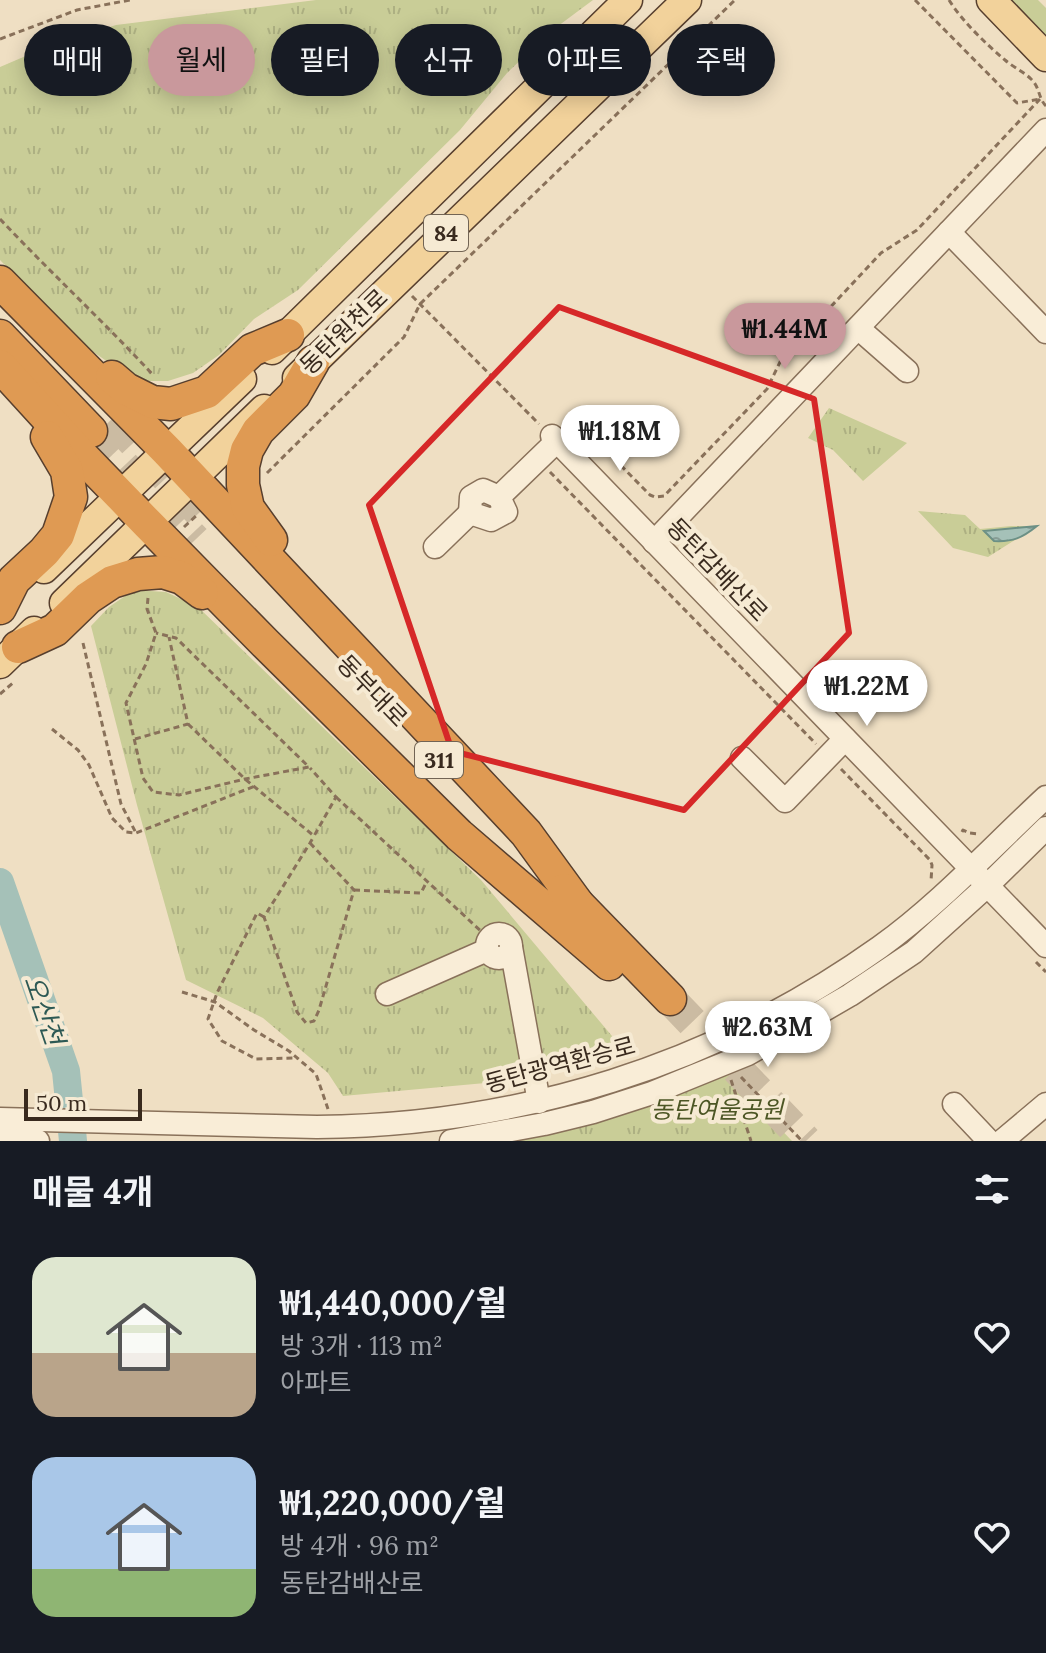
<!DOCTYPE html>
<html lang="ko">
<head>
<meta charset="utf-8">
<style>
  :root { --surface:#171b24; --page:#20242c; --text:#f1f3f6; --muted:#9ea1a6; --accent:#c9989c }
  body { margin:0; font-family:Lora,"Noto Sans KR",serif; background:var(--page); color:var(--text); height:100vh; display:flex; flex-direction:column; font-size:30px; white-space:nowrap }
  * { box-sizing:border-box; margin:0 }
  p { font-size:26px; color:var(--muted) }
  .icon { flex:none; width:44px; height:44px; fill:none; stroke:currentColor; stroke-width:2; stroke-linecap:round; stroke-linejoin:round }
  .map { position:relative; height:1141px; overflow:hidden }
  .panel { display:flex; flex-direction:column; background:var(--surface); flex:1 }
  .panel>* { flex:none }
  .hud { position:absolute; left:24px; top:24px; width:998px; height:72px; display:flex; gap:16px }
  .scale { position:absolute; left:24px; bottom:20px; width:118px; box-sizing:border-box; padding-left:8px; border:4px solid #392a1e; border-top:0; font-size:22px; line-height:28px; white-space:nowrap; color:#392a1e; -webkit-text-stroke:6px #f6ead3; paint-order:stroke }
  .price { position:absolute; translate:-50% -68px; padding:0 18px; border-radius:28px; background:#fff; color:#222; font-size:26px; line-height:52px; filter:drop-shadow(0 2px 4px #0008) }
  .price::after { content:''; position:absolute; left:50%; top:48px; width:24px; height:18px; margin-left:-12px; background:inherit; clip-path:polygon(0 0,100% 0,50% 100%) }
  .price.current { background:var(--accent); color:#111 }
  ul { padding:0; list-style:none }
  li { display:flex; align-items:center; gap:24px; height:200px; padding:0 32px }
  li span { display:grid; place-items:center; flex:none; width:224px; height:160px; border-radius:24px; color:#555 }
  li>.icon { margin-inline-start:auto }
  span .icon { width:96px; height:96px; fill:#fffc; stroke-width:1 }
  li b { font-size:34px }
  h2 { display:flex; justify-content:space-between; align-items:center; height:96px; padding:0 32px; font-size:34px }
  .chip { padding:0 28px; border-radius:36px; background:var(--surface); box-shadow:0 4px 20px #0003; font-size:28px; line-height:72px }
  .chip.current { background:var(--accent); color:#111 }
  .map>svg:first-child { display:block }
  .grass { fill:#c9cd97 }
  .park { fill:url(#park-tufts) }
  .water { fill:url(#water-ripples); stroke:#6c9085; stroke-width:2 }
  .lines { fill:none; stroke-linecap:round; stroke-linejoin:round }
  .river { stroke:#a5c1b8; stroke-width:28 }
  .highway-tunnel { stroke:#cbbba2; stroke-width:32; stroke-dasharray:32 16; stroke-linecap:butt }
  .minor-casing { stroke:#89715a; stroke-width:25 }
  .major-casing { stroke:#573f2e; stroke-width:31 }
  .highway-casing { stroke:#573f2e; stroke-width:35 }
  .path { stroke:#89715a; stroke-width:3; stroke-dasharray:6 4; stroke-linecap:butt }
  .minor { stroke:#f9edd7; stroke-width:22 }
  .major { stroke:#f2d29b; stroke-width:28 }
  .highway { stroke:#df9a53; stroke-width:32 }
  .marked { fill:none; stroke:#d62828; stroke-width:6; stroke-linejoin:round }
  .labels { text-anchor:middle; stroke-width:8; stroke-linejoin:round; paint-order:stroke }
  .shield { fill:#f6ead3; stroke:#726454; stroke-width:2 }
  .shield-label { font-size:22px; font-weight:bold; fill:#392a1e }
  .street-label { font-size:24px; fill:#392a1e; stroke:#f6ead3 }
  .park-label { font-size:24px; font-style:italic; fill:#4c5624; stroke:#f6ead3 }
  .water-label { font-size:26px; font-style:italic; fill:#2d5954; stroke:#f6ead3 }
</style>
</head>
<body>
<div class="map">
<svg width="1046" height="1141" viewBox="0 0 1046 1141">
  <defs>
    <pattern id="park-tufts" width="24" height="20" patternUnits="userSpaceOnUse" patternTransform="scale(2)"><rect width="24" height="20" fill="#c9cd97"/><path d="M3 7l-1-3M5 7V3M7 7l1-3M15 17l-1-3M17 17v-4M19 17l1-3" fill="none" stroke="#adb082"/></pattern>
    <pattern id="water-ripples" width="26" height="14" patternUnits="userSpaceOnUse" patternTransform="scale(2)"><rect width="26" height="14" fill="#a5c1b8"/><path d="M2 4q2-2 4 0t4 0M15 11q2-2 4 0t4 0" fill="none" stroke="#879d95"/></pattern>
  </defs>
  <rect width="100%" height="100%" fill="#efdfc3"/>
  <polygon class="grass" points="1001,0 1038,0 1046,8 1046,46"/>
  <g class="park">
    <polygon points="316,0 593,0 550,32 507,73 460,130 298,290 254,319 219,355 193,373 168,381 135,381 82,344 0,260 0,67 49,46 116,25"/>
    <polygon points="829,408 907,443 863,481 833,450 808,438"/>
    <polygon points="918,511 965,515 980,529 1011,526 1037,526 988,557 953,548"/>
    <polygon points="134,590 166,592 198,607 481,880 617,1042 517,1080 343,1096 328,1073 263,1018 186,980 137,805 91,626 109,607"/>
    <polygon points="729,1075 792,1141 503,1141"/>
  </g>
  <path class="water" d="M 1037,526 C 1022,538 1013,542 994,541 L 984,531 Z"/>
  <g class="lines">
    <polyline class="river" points="0,882 66,1071 73,1141"/>
    <g class="highway-tunnel">
      <polyline points="112,419 208,521"/>
      <polyline points="91,431 195,540"/>
      <polyline points="670,999 806,1141"/>
    </g>
    <defs>
      <g id="minor">
        <polyline points="949,232 1046,332"/>
        <polyline points="858,328 907,371"/>
        <polyline points="552,436 1046,946"/>
        <polyline points="499,497 506,512 491,520 470,513 471,497 483,490 499,497 557,441"/>
        <polyline points="654,542 1046,130"/>
        <polyline points="435,547 470,513"/>
        <polyline points="742,758 785,801 845,739"/>
        <circle cx="499" cy="946" r="12"/>
        <polyline points="511,947 539,1102"/>
        <polyline points="387,994 487,950"/>
        <polyline points="954,1104 989,1141"/>
        <path d="M 0,1119 L 317,1127 C 521,1125 713,1066 880,947 C 940,904 992,847 1046,797"/>
        <polyline points="0,1140 38,1141"/>
        <polyline points="451,1141 544,1124 593,1112 652,1093 748,1054 850,995 914,952 987,886 1046,828"/>
        <polyline points="1002,1141 1046,1104"/>
      </g>
      <g id="major">
        <polyline points="991,0 1046,57"/>
        <polyline points="272,350 628,0"/>
        <polyline points="297,378 687,0"/>
        <polyline points="44,569 242,379"/>
        <polyline points="64,603 264,409"/>
        <polyline points="0,664 34,631"/>
      </g>
      <g id="highway">
        <polyline points="0,282 167,451 526,833 577,903"/>
        <polyline points="0,336 91,431"/>
        <polyline points="0,366 83,457 147,523 265,643 459,835 609,964"/>
        <polyline points="112,377 126,389 152,402 171,404 207,392 252,350 288,335"/>
        <polyline points="271,540 248,508 243,485 243,466 247,450 258,431 294,395 313,362"/>
        <polyline points="0,608 14,580 44,552 58,535 71,497 67,471 47,437"/>
        <polyline points="18,647 55,630 88,598 112,582 138,574 163,572 182,578 202,593"/>
        <polyline points="564,890 670,999"/>
      </g>
    </defs>
    <use href="#minor" class="minor-casing"/>
    <use href="#major" class="major-casing"/>
    <use href="#highway" class="highway-casing"/>
    <g class="path">
      <polyline points="915,0 1017,103 1040,99"/>
      <path d="M 949,0 C 962,21 986,44 1005,60 C 1013,67 1024,72 1031,79 C 1040,87 1038,98 1046,106"/>
      <polyline points="0,39 77,10 130,0"/>
      <path d="M 0,219 C 50,272 104,322 154,376"/>
      <polyline points="412,296 539,424"/>
      <polyline points="564,423 572,416 650,495 655,497 664,496 767,389 781,360 881,253 917,230 1040,99"/>
      <polyline points="550,472 816,744"/>
      <polyline points="267,473 404,337 420,304 735,0"/>
      <polyline points="184,527 196,516"/>
      <polyline points="148,598 147,609 156,633 146,664 126,703 143,778 153,792 179,795 245,779 309,767 176,638 156,633"/>
      <polyline points="83,643 121,804 136,833"/>
      <polyline points="0,694 14,682"/>
      <polyline points="188,724 245,779 314,836 336,797 310,768"/>
      <polyline points="52,729 78,750 89,765 112,818 126,832 136,833 255,786"/>
      <polyline points="135,739 188,724 169,637"/>
      <polyline points="841,769 930,860 932,865 931,881"/>
      <polyline points="336,797 483,933"/>
      <polyline points="962,832 963,830 969,833 980,834"/>
      <polyline points="310,843 354,890 319,1010 314,1021 306,1023 297,1012 264,917 310,843 314,836"/>
      <polyline points="354,890 421,893 427,881"/>
      <polyline points="264,917 257,913 217,993 208,1019 222,1041 256,1059 297,1058"/>
      <polyline points="1036,962 1046,972"/>
      <polyline points="182,992 215,1002 254,1030 289,1051 316,1074 328,1109"/>
      <polyline points="741,1077 802,1141"/>
      <polyline points="731,1080 751,1141"/>
    </g>
    <use href="#minor" class="minor"/>
    <use href="#major" class="major"/>
    <use href="#highway" class="highway"/>
  </g>
  <path class="marked" d="M 559,307 L 814,399 L 849,633 L 684,810 L 452,751 L 369,505 Z"/>
  <g class="labels">
    <g class="shield">
      <rect x="424" y="215" width="44" height="36" rx="6"/>
      <rect x="415" y="742" width="48" height="36" rx="6"/>
    </g>
    <g class="shield-label">
      <text x="446" y="241">84</text>
      <text x="439" y="768">311</text>
    </g>
    <g class="street-label">
      <text transform="translate(344 332) rotate(-44)" y="8">동탄원천로</text>
      <text transform="translate(717 570) rotate(46)" y="8">동탄감배산로</text>
      <text transform="translate(372 691) rotate(46)" y="8">동부대로</text>
      <text transform="translate(560 1065) rotate(-15)" y="8">동탄광역환승로</text>
    </g>
    <g class="park-label">
      <text x="717" y="1118">동탄여울공원</text>
    </g>
    <g class="water-label">
      <text transform="translate(44 1010) rotate(71)" y="9">오산천</text>
    </g>
  </g>
</svg>
<div class="scale">50 m</div>
<b class="price current" style="left:785px;top:371px">₩1.44M</b>
<b class="price" style="left:620px;top:473px">₩1.18M</b>
<b class="price" style="left:867px;top:728px">₩1.22M</b>
<b class="price" style="left:768px;top:1069px">₩2.63M</b>
<div class="hud">
<a class="chip">매매</a>
<a class="chip current">월세</a>
<a class="chip">필터</a>
<a class="chip">신규</a>
<a class="chip">아파트</a>
<a class="chip">주택</a>
</div>
</div>
<section class="panel">
<h2>매물 4개<svg class="icon" aria-label="filters" viewBox="0 0 24 24"><path d="M4 7h16M4 17h16"/><circle cx="9" cy="7" r="2"/><circle cx="15" cy="17" r="2"/></svg></h2>
<ul>
<li><span style="background:linear-gradient(#dfe7d0 60%,#b9a48a 0)"><svg class="icon" aria-label="home" viewBox="0 0 24 24"><path d="M3 11l9-7 9 7M6 9v11h12V9"/></svg></span><div><b>₩1,440,000/월</b><p>방 3개 · 113 m²</p><p>아파트</p></div><svg class="icon" aria-label="heart" viewBox="0 0 24 24"><path d="M12 20l-8-8c-3-5 5-10 8-4 3-6 11-1 8 4z"/></svg></li>
<li><span style="background:linear-gradient(#a9c7e8 70%,#8fb573 0)"><svg class="icon" aria-label="home" viewBox="0 0 24 24"><path d="M3 11l9-7 9 7M6 9v11h12V9"/></svg></span><div><b>₩1,220,000/월</b><p>방 4개 · 96 m²</p><p>동탄감배산로</p></div><svg class="icon" aria-label="heart" viewBox="0 0 24 24"><path d="M12 20l-8-8c-3-5 5-10 8-4 3-6 11-1 8 4z"/></svg></li>
</ul>
</section>
</body>
</html>
